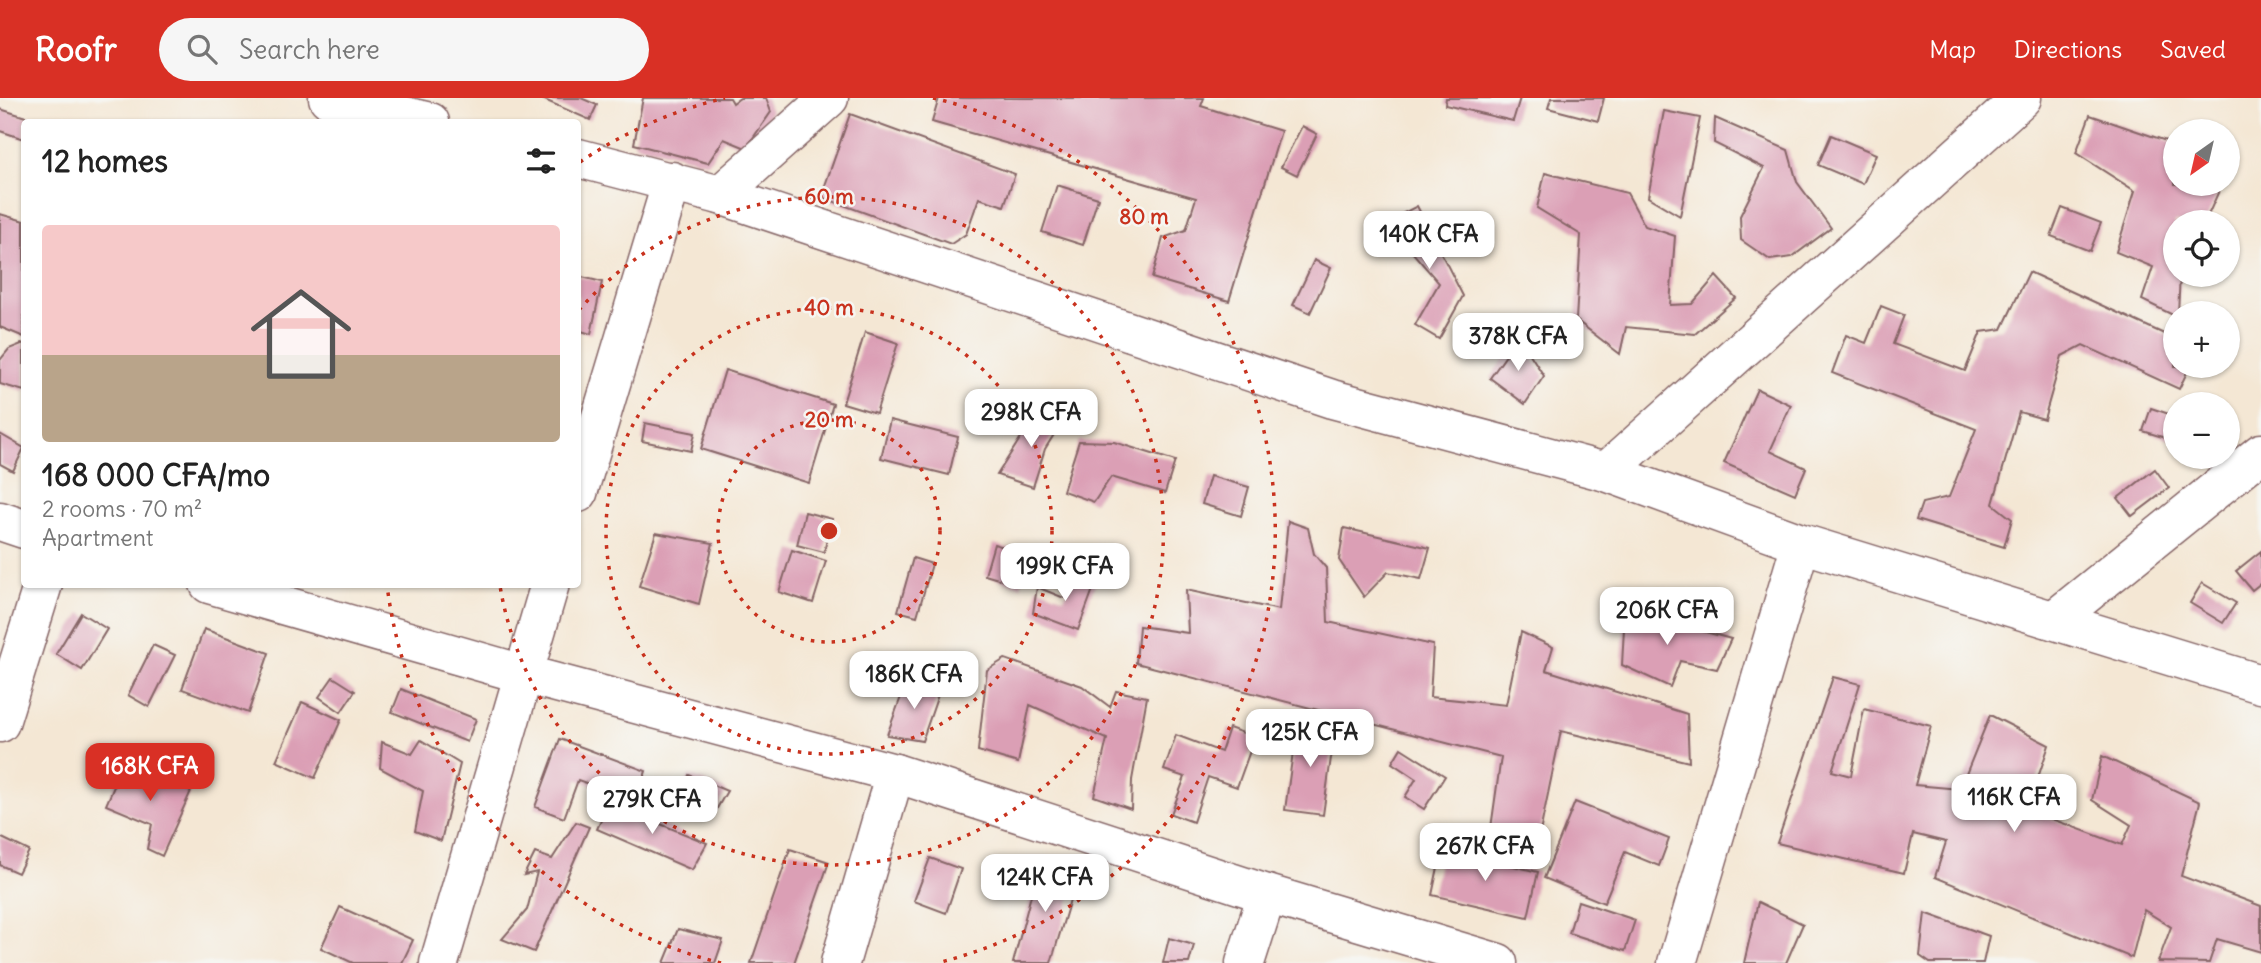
<!DOCTYPE html>
<html lang="en">
<head>
<meta charset="utf-8">
<style>
  :root { --surface:#fff; --page:#f6f6f6; --text:#222; --muted:#767676; --line:#e0e0e0; --accent:#d93025 }
  body { margin:0; font-family:Delius,sans-serif; background:var(--page); color:var(--text); height:100vh; display:flex; flex-direction:column; font-size:26px; white-space:nowrap }
  * { box-sizing:border-box; margin:0 }
  p { font-size:23px; color:var(--muted) }
  .icon { flex:none; width:38px; height:38px; fill:none; stroke:currentColor; stroke-width:2; stroke-linecap:round; stroke-linejoin:round }
  .map { position:relative; flex:1; overflow:hidden }
  .sheet { position:absolute; left:21px; top:21px; width:560px; height:469px; display:flex; flex-direction:column; background:var(--surface); border-radius:7px; box-shadow:0 2px 5px #0004 }
  .sheet>* { flex:none }
  .needle { width:46px; rotate:214deg }
  .buttons { position:absolute; left:2163px; top:21px; display:grid; gap:14px }
  .buttons a { display:grid; place-items:center; width:77px; height:77px; border-radius:50%; background:var(--surface); box-shadow:0 2px 5px #0004; font-size:35px }
  .price { position:absolute; translate:-50% -60px; padding:0 16px; border-radius:14px; background:#fff; color:#222; font-size:23px; line-height:46px; filter:drop-shadow(0 2px 4px #0008) }
  .price::after { content:''; position:absolute; left:50%; top:42px; width:21px; height:16px; margin-left:-10px; background:inherit; clip-path:polygon(0 0,100% 0,50% 100%) }
  .price.on { background:var(--accent); color:#fff }
  ul { padding:0; list-style:none }
  li { display:grid; align-content:center; gap:14px; height:371px; padding:0 21px }
  li+li { border-top:2px solid var(--line) }
  li span { display:grid; place-items:center; height:217px; border-radius:7px; color:#555 }
  li>.icon { margin-inline-start:auto }
  span .icon { width:126px; height:126px; fill:#fffc; stroke-width:1 }
  li b { font-size:30px }
  h2 { display:flex; justify-content:space-between; align-items:center; height:84px; padding:0 21px; font-size:30px }
  header { display:flex; align-items:center; gap:42px; box-sizing:border-box; height:98px; padding:0 35px; background:var(--accent); color:#fff }
  header strong { font-size:33px }
  nav { display:flex; gap:38px; margin-inline-start:auto; font-size:24px }
  .search { width:490px; height:63px; background:var(--page); display:flex; align-items:center; gap:18px; box-sizing:border-box; padding:0 24px; border-radius:38px; color:var(--muted); font-size:26px }
  .map>svg:first-child { display:block }
  .building { fill:#db9fb5 }
  .lines { fill:none; stroke-linecap:round; stroke-linejoin:round }
  .minor-casing { stroke:#866566; stroke-width:41 }
  .minor { stroke:#fff; stroke-width:38 }
  .ring { fill:none; stroke:#c8321e; stroke-width:3.5; stroke-dasharray:3.5 7 }
  .centre { fill:#c8321e; stroke:#f6f6f2; stroke-width:3.5 }
  .ring-label { font-size:21px; text-anchor:middle; font-weight:bold; fill:#c8321e; stroke:#f6f6f2; stroke-width:5; stroke-linejoin:round; paint-order:stroke }
</style>
</head>
<body>
<header>
<strong>Roofr</strong>
<div class="search"><svg class="icon" aria-label="search" viewBox="0 0 24 24"><circle cx="10" cy="10" r="6"/><path d="M15 15l6 6"/></svg>Search here</div>
<nav><a>Map</a><a>Directions</a><a>Saved</a></nav>
</header>
<div class="map">
<svg width="2261" height="865" viewBox="0 0 2261 865">
  <rect width="100%" height="100%" fill="#f6f6f2"/>
  <filter id="ink" filterUnits="userSpaceOnUse"><feTurbulence type="fractalNoise" baseFrequency=".0143" numOctaves="2"/><feDisplacementMap in="SourceGraphic" scale="14" xChannelSelector="R" yChannelSelector="G"/><feConvolveMatrix kernelMatrix="1 2 1 2 8 2 1 2 1" color-interpolation-filters="sRGB"/></filter>
  <filter id="wash" filterUnits="userSpaceOnUse"><feTurbulence type="fractalNoise" baseFrequency=".00686" numOctaves="4" result="noise"/><feDisplacementMap in="SourceGraphic" scale="28" xChannelSelector="R" yChannelSelector="G"/><feGaussianBlur stdDeviation="1.57" result="paint"/><feColorMatrix in="noise" values="0 0 0 0 0 0 0 0 0 0 0 0 0 0 0 0 0 1.4 0 .05"/><feComposite in="paint" operator="in"/></filter>
  <g filter="url(#wash)">
    <rect width="100%" height="100%" fill="#f4e7d4"/>
    <g id="blocks">
      <g class="building">
        <polygon points="540,0 581,0 597,7 590,22"/>
        <polygon points="643,0 730,0 733,5 740,0 766,0 771,14 746,50 724,41 708,65 634,46"/>
        <polygon points="939,0 1204,0 1201,8 1281,33 1229,203 1152,180 1163,140 1186,132 1196,100 932,24"/>
        <polygon points="1446,0 1520,0 1513,23 1445,7"/>
        <polygon points="1551,0 1604,0 1598,23 1548,10"/>
        <polygon points="0,11 42,24 24,24 24,41 0,33"/>
        <polygon points="1664,13 1700,20 1680,118 1648,99"/>
        <polygon points="850,16 1015,76 1004,108 979,100 966,136 951,146 821,99"/>
        <polygon points="2090,17 2175,46 2175,86 2222,86 2205,124 2175,124 2175,177 2180,177 2178,215 2175,218 2142,202 2153,169 2116,154 2135,93 2076,55"/>
        <polygon points="1715,20 1788,52 1797,84 1831,130 1792,159 1770,162 1741,142 1740,118 1764,70 1714,45"/>
        <polygon points="1302,28 1317,36 1297,77 1281,69"/>
        <polygon points="1831,37 1876,56 1863,86 1818,67"/>
        <polygon points="1545,75 1627,95 1645,128 1675,138 1670,207 1692,206 1716,178 1736,200 1695,236 1626,229 1620,256 1576,222 1581,137 1537,110"/>
        <polygon points="1057,87 1098,100 1083,147 1042,134"/>
        <polygon points="1417,108 1463,198 1439,241 1415,227 1439,185 1386,124"/>
        <polygon points="2062,110 2101,125 2090,153 2051,138"/>
        <polygon points="0,116 24,123 24,239 0,229"/>
        <polygon points="1314,162 1331,170 1310,215 1293,207"/>
        <polygon points="2029,174 2175,241 2175,268 2190,268 2179,291 2083,247 2062,258 2044,321 2019,314 1993,406 2012,421 2004,449 1916,422 1922,405 1949,399 1976,331 1832,275 1846,237 1866,245 1881,208 1904,217 1893,246 1965,273 1981,234 2002,231"/>
        <polygon points="578,178 602,184 591,236 578,232"/>
        <polygon points="865,234 898,245 876,315 843,305"/>
        <polygon points="1519,239 1544,278 1525,306 1490,280"/>
        <polygon points="24,245 24,293 0,286 0,262 9,251"/>
        <polygon points="725,272 833,306 809,385 701,351"/>
        <polygon points="1757,291 1791,307 1770,353 1806,370 1795,396 1724,365"/>
        <polygon points="1041,308 1063,322 1045,351 1033,389 997,377"/>
        <polygon points="2151,310 2175,318 2175,343 2143,333"/>
        <polygon points="890,322 958,339 949,377 881,360"/>
        <polygon points="645,325 695,335 691,353 642,343"/>
        <polygon points="0,336 24,350 13,373 0,366"/>
        <polygon points="1079,343 1114,344 1175,363 1165,395 1111,379 1094,404 1063,393"/>
        <polygon points="2155,371 2169,390 2132,418 2118,400"/>
        <polygon points="1210,378 1249,389 1241,418 1202,406"/>
        <polygon points="805,414 832,421 824,454 797,447"/>
        <polygon points="1288,423 1308,430 1314,456 1326,470 1328,524 1433,547 1430,599 1506,607 1521,534 1553,549 1546,572 1687,616 1689,664 1561,633 1538,744 1491,730 1501,659 1136,565 1139,528 1188,535 1186,492 1279,512"/>
        <polygon points="1344,430 1430,450 1421,481 1388,474 1364,499 1339,462"/>
        <polygon points="656,435 713,445 699,506 639,488"/>
        <polygon points="994,446 1029,457 1021,488 985,477"/>
        <polygon points="792,452 826,463 813,505 779,494"/>
        <polygon points="2261,453 2261,485 2252,492 2236,473"/>
        <polygon points="913,460 932,466 917,518 898,513"/>
        <polygon points="1076,477 1095,486 1078,532 1033,515 1037,489 1064,500"/>
        <polygon points="2202,485 2236,505 2223,525 2190,505"/>
        <polygon points="1625,512 1731,541 1717,571 1680,563 1670,589 1622,567"/>
        <polygon points="81,515 107,531 82,572 56,556"/>
        <polygon points="204,531 269,555 248,615 182,591"/>
        <polygon points="153,547 175,557 149,609 128,597"/>
        <polygon points="1005,561 1082,588 1110,609 1116,593 1147,599 1132,682 1131,711 1094,698 1107,641 1030,607 1018,665 978,653 987,572"/>
        <polygon points="333,579 355,593 341,614 319,599"/>
        <polygon points="1833,579 1860,586 1832,673 1851,678 1864,611 1931,628 1915,687 1960,691 1990,617 2049,647 2027,712 2122,747 2131,727 2092,702 2102,658 2200,704 2181,778 2261,808 2261,854 2217,841 2209,865 2158,864 2171,829 2144,812 2132,860 1935,779 1946,744 1913,736 1904,775 1777,745"/>
        <polygon points="908,580 940,591 922,643 887,637"/>
        <polygon points="401,591 476,621 467,644 392,614"/>
        <polygon points="302,604 341,622 315,680 276,663"/>
        <polygon points="1297,625 1335,631 1323,717 1285,712"/>
        <polygon points="1229,630 1255,639 1237,689 1208,679 1193,724 1171,716 1185,679 1164,672 1176,637 1221,654"/>
        <polygon points="560,641 646,673 636,703 578,682 564,720 535,709"/>
        <polygon points="421,642 460,666 441,743 415,733 423,693 380,670 382,644 412,656"/>
        <polygon points="1401,650 1445,678 1424,711 1405,699 1416,681 1392,665"/>
        <polygon points="124,665 191,693 162,758 147,751 152,726 106,707"/>
        <polygon points="689,677 727,693 716,712 680,702"/>
        <polygon points="1575,704 1669,741 1659,768 1625,754 1604,805 1544,780"/>
        <polygon points="609,705 707,745 692,772 597,731"/>
        <polygon points="576,724 589,729 534,854 502,841 527,812 537,774 524,777 535,755 552,761"/>
        <polygon points="0,739 29,753 18,775 0,767"/>
        <polygon points="790,751 829,764 794,865 751,865"/>
        <polygon points="1442,751 1538,774 1528,819 1432,797"/>
        <polygon points="930,760 961,771 946,815 914,803"/>
        <polygon points="1040,763 1078,775 1051,865 1013,865"/>
        <polygon points="1578,803 1635,822 1625,853 1569,835"/>
        <polygon points="1758,804 1803,826 1786,865 1744,865"/>
        <polygon points="340,809 413,842 402,865 353,865 321,850"/>
        <polygon points="1925,815 1989,838 1983,865 1930,865 1920,858"/>
        <polygon points="678,831 723,842 715,865 664,865"/>
        <polygon points="1169,840 1194,847 1189,865 1163,865"/>
      </g>
    </g>
  </g>
  <g filter="url(#ink)">
    <use href="#blocks" fill-opacity="0" stroke="#866566" stroke-width="2"/>
    <g class="lines">
      <defs>
        <g id="minor">
          <polyline points="328,0 430,24"/>
          <polyline points="578,60 720,97 1332,301 1606,374 1801,445 2261,586"/>
          <polyline points="720,97 829,0"/>
          <polyline points="1606,374 2022,0"/>
          <polyline points="578,395 672,83"/>
          <polyline points="0,423 24,431"/>
          <polyline points="209,486 523,576 895,675 1267,796 1498,865"/>
          <polyline points="2054,522 2261,355"/>
          <polyline points="0,625 43,486"/>
          <polyline points="439,865 550,486"/>
          <polyline points="840,865 895,675"/>
          <polyline points="1245,865 1267,796"/>
          <polyline points="1677,865 1801,445"/>
        </g>
      </defs>
      <use href="#minor" class="minor-casing"/>
      <use href="#minor" class="minor"/>
    </g>
  </g>
  <g class="ring">
    <circle cx="829" cy="433" r="111"/>
    <circle cx="829" cy="433" r="223"/>
    <path d="M579 212A334 334 0 1 1 500 488"/>
    <path d="M721 865A445 445 0 0 1 387 487M580 64A445 445 0 0 1 725 0M933 0A445 445 0 0 1 937 865"/>
  </g>
  <circle cx="829" cy="433" r="10" class="centre"/>
  <g class="ring-label">
    <text x="829" y="106">60 m</text>
    <text x="1144" y="126">80 m</text>
    <text x="829" y="217">40 m</text>
    <text x="829" y="329">20 m</text>
  </g>
</svg>
<div class="buttons">
<a><svg class="needle" viewBox="-14 -14 28 28"><path d="M0-13l5 13h-10z" fill="#e53935"/><path d="M0 13l5-13h-10z" fill="#767676"/></svg></a>
<a><svg class="icon" aria-label="locate" viewBox="0 0 24 24"><circle cx="12" cy="12" r="6"/><path d="M12 2v4M12 18v4M2 12h4M18 12h4"/></svg></a>
<a>+</a>
<a>−</a>
</div>
<b class="price" style="left:1429px;top:173px">140K CFA</b>
<b class="price" style="left:1518px;top:275px">378K CFA</b>
<b class="price" style="left:1031px;top:351px">298K CFA</b>
<b class="price" style="left:1065px;top:505px">199K CFA</b>
<b class="price" style="left:1667px;top:549px">206K CFA</b>
<b class="price" style="left:914px;top:613px">186K CFA</b>
<b class="price" style="left:1310px;top:671px">125K CFA</b>
<b class="price on" style="left:150px;top:705px">168K CFA</b>
<b class="price" style="left:2014px;top:736px">116K CFA</b>
<b class="price" style="left:652px;top:738px">279K CFA</b>
<b class="price" style="left:1485px;top:785px">267K CFA</b>
<b class="price" style="left:1045px;top:816px">124K CFA</b>
<section class="sheet">
<h2>12 homes<svg class="icon" aria-label="filters" viewBox="0 0 24 24"><path d="M4 7h16M4 17h16"/><circle cx="9" cy="7" r="2"/><circle cx="15" cy="17" r="2"/></svg></h2>
<ul>
<li><span style="background:linear-gradient(#f6c9c9 60%,#b9a48a 0)"><svg class="icon" aria-label="home" viewBox="0 0 24 24"><path d="M3 11l9-7 9 7M6 9v11h12V9"/></svg></span><div><b>168 000 CFA/mo</b><p>2 rooms · 70 m²</p><p>Apartment</p></div></li>
</ul>
</section>
</div>
</body>
</html>
